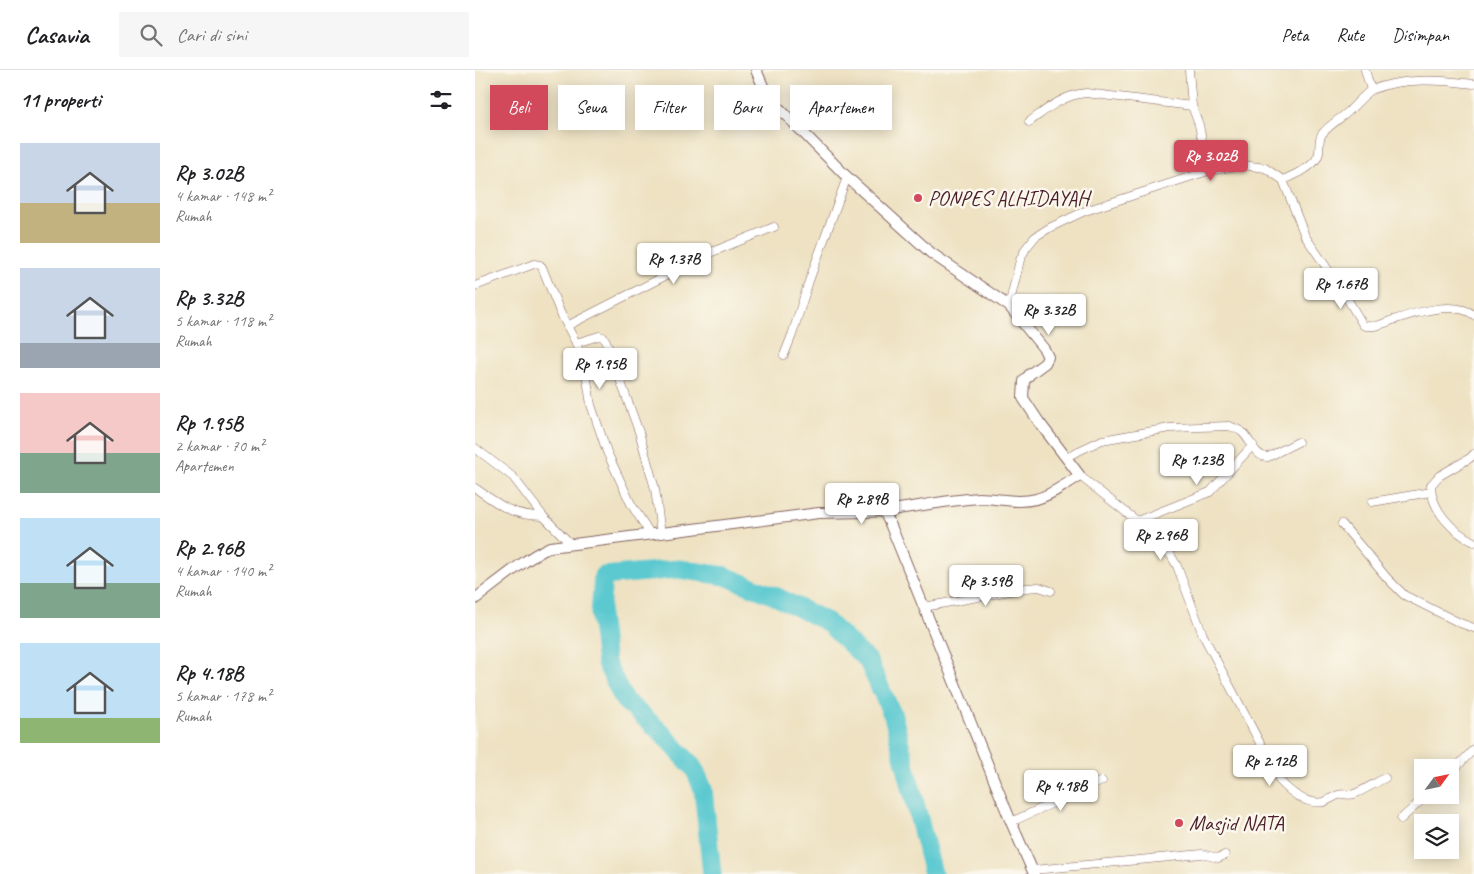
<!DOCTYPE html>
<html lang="id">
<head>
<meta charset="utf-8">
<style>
  :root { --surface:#fff; --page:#f6f6f6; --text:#202124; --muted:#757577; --line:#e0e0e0; --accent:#d1495b }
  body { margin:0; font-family:Caveat,sans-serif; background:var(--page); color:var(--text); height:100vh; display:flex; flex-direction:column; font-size:19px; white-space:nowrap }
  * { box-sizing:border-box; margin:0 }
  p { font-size:16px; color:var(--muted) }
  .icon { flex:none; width:28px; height:28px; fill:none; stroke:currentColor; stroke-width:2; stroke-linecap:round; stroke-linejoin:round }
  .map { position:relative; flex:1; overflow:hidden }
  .sheet { display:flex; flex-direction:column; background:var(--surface); width:475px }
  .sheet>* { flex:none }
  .hud { position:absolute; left:15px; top:15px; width:475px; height:45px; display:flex; gap:10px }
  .needle { width:32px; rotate:57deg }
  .fabs { position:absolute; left:939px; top:689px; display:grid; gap:10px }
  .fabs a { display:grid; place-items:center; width:45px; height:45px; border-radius:0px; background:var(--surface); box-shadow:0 2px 12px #0003; font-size:25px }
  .price { position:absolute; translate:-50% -42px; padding:0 11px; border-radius:5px; background:#fff; color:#222; font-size:16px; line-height:32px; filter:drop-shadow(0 1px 2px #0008) }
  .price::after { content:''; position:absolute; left:50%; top:30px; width:15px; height:11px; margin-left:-8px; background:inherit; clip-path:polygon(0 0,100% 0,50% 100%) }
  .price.active { background:var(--accent); color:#fff }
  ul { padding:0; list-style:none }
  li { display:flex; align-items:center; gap:15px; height:125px; padding:0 20px }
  li span { display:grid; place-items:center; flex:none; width:140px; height:100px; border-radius:0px; color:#555 }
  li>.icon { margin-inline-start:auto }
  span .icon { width:60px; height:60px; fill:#fffc; stroke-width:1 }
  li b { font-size:21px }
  h2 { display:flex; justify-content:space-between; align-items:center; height:60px; padding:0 20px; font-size:21px }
  .pill { padding:0 18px; border-radius:0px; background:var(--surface); box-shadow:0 2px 12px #0003; font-size:18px; line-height:45px }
  .pill.active { background:var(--accent); color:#fff }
  header { display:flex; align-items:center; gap:30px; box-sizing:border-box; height:70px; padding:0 25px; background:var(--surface); border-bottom:1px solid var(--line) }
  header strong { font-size:24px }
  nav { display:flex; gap:28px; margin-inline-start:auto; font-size:18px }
  .search { width:350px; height:45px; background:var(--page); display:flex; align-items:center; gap:12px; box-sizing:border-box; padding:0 18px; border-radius:0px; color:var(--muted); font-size:19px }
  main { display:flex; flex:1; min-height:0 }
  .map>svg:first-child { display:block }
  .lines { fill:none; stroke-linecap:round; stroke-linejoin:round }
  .river { stroke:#5cc9d0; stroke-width:19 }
  .minor-casing { stroke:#836360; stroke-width:9 }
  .tertiary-casing { stroke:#836360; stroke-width:12 }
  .minor { stroke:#fff; stroke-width:8 }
  .tertiary { stroke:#fff; stroke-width:10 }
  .poi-dot { fill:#d1495b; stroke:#fbf7ec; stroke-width:2 }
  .labels { text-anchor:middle; stroke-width:5; stroke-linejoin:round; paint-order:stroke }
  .poi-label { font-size:21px; fill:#4a1f2b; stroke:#fbf7ec; text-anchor:start }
</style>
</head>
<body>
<header>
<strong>Casavia</strong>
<div class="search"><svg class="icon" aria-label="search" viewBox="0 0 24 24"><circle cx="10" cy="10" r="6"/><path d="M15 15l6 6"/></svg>Cari di sini</div>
<nav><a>Peta</a><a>Rute</a><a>Disimpan</a></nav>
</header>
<main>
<section class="sheet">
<h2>11 properti<svg class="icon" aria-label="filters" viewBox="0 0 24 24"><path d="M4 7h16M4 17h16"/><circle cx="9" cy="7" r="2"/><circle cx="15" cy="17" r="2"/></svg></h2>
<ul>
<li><span style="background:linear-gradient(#c9d6e8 60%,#c2b280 0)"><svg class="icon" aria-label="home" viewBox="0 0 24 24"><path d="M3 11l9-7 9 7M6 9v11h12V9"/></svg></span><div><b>Rp 3.02B</b><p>4 kamar · 148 m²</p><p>Rumah</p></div></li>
<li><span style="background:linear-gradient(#c9d6e8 75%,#9aa5b1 0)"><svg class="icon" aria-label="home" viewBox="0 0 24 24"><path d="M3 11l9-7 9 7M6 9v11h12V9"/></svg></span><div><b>Rp 3.32B</b><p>5 kamar · 118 m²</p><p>Rumah</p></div></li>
<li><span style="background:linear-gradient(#f6c9c9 60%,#7fa58c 0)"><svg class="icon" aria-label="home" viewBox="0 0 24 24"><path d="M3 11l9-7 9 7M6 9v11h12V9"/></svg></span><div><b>Rp 1.95B</b><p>2 kamar · 70 m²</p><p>Apartemen</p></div></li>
<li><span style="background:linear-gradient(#bfe0f5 65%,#7fa58c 0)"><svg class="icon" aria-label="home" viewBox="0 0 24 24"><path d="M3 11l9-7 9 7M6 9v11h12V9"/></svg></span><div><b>Rp 2.96B</b><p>4 kamar · 140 m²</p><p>Rumah</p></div></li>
<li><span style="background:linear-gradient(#bfe0f5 75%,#8fb573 0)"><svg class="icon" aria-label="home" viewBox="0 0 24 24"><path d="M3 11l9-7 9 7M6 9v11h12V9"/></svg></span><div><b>Rp 4.18B</b><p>5 kamar · 178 m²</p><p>Rumah</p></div></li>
</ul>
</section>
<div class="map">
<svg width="999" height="804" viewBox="0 0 999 804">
  <rect width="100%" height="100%" fill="#fbf7ec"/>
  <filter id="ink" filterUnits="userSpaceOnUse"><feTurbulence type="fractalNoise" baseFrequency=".02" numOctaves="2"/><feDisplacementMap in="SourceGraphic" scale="10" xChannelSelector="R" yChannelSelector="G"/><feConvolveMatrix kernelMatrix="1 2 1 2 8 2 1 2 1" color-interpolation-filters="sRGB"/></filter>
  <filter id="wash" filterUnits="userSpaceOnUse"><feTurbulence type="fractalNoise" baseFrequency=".0096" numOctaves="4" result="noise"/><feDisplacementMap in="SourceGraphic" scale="20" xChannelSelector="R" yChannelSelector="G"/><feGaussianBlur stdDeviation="1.12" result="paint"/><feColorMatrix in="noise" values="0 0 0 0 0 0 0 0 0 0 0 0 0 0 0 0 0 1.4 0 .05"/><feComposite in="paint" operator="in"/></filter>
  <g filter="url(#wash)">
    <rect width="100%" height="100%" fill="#eee2c3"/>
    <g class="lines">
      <polyline class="river" points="237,804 228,719 219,698 186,662 149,630 131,593 125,545 128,506 204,499 250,506 300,526 352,552 393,591 418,646 458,804"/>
    </g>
  </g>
  <g filter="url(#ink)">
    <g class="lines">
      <defs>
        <g id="minor">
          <polyline points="714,0 717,36 724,55 733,101"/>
          <path d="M 896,20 C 928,7 965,10 999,14"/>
          <path d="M 554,52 C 572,39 588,25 611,23 L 717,36"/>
          <path d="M 808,110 L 830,166 L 867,220 L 888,255 C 898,259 909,253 918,250 C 940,243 979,230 999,245"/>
          <polyline points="0,216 59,194 65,195 67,197 85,242 101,273 106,286 110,297 116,335 132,382 156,434 176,465"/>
          <path d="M 534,236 L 545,190 L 551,178 L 560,167 L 574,158 L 610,141 L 733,101 L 768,95 L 790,98 L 808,110 C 820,104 841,97 844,83 C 845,76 843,70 847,64 C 854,55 865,49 874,41 C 881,34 887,27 896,20 L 890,0"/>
          <polyline points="92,256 237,182 299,157"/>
          <polyline points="101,273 124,266 128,267 131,271 164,362 180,419 186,464"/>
          <polyline points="309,285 317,265 334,211 372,107"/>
          <polyline points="0,378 38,407 68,446"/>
          <path d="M 999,384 L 995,388 L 964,406 L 956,415 C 956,440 978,462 999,472"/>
          <path d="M 591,387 L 627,370 L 695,358 L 754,356 C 760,358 764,359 768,363 C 776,371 781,388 793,387 L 823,372"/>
          <path d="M 605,406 L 671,458 L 695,484 L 702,496 L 728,565 L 805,711 C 816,723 832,735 849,732 C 854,730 858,727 863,725 C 869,723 874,726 879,724 C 888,721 901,712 910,708"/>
          <path d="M 0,418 C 25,435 36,446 68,446 L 96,474"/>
          <polyline points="897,432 956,422"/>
          <polyline points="662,451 735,422 778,375"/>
          <polyline points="867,454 912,508 929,525 985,553 999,558"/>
          <polyline points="449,537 551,518 564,517 576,521"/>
          <polyline points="975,704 999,679"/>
          <polyline points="926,749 952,725"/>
          <polyline points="536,752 627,711"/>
          <polyline points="558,800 727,784 743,788 750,785"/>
        </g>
        <g id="tertiary">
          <path d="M 281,0 L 291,23 L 297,31 L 372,107 L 456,183 L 534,236 L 569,279 L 573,287 L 570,293 L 555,304 L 549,311 L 548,328 L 564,352 L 605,406 C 591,413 576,426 561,429 C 542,434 523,428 504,428 C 472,430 441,437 409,441"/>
          <path d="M 0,529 C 24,511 48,490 75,477 L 344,443 L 390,442 L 409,441 L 416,456 L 536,752 L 559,804"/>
        </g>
      </defs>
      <use href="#minor" class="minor-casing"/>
      <use href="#tertiary" class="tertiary-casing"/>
      <use href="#minor" class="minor"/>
      <use href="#tertiary" class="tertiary"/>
    </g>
  </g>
  <g class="poi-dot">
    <circle cx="443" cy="128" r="5"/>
    <circle cx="704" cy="753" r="5"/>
  </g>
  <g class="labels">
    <g class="poi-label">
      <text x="453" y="135">PONPES ALHIDAYAH</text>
      <text x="714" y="760">Masjid NATA</text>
    </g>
  </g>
</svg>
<div class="fabs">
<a><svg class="needle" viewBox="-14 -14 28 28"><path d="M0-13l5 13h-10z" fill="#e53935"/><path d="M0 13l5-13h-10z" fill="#757577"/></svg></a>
<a><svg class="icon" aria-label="layers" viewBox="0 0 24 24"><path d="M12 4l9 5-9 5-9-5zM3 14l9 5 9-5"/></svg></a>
</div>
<b class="price active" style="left:736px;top:112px">Rp 3.02B</b>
<b class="price" style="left:199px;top:215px">Rp 1.37B</b>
<b class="price" style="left:866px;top:240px">Rp 1.67B</b>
<b class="price" style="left:574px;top:266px">Rp 3.32B</b>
<b class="price" style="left:125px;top:320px">Rp 1.95B</b>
<b class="price" style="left:722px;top:416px">Rp 1.23B</b>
<b class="price" style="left:387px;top:455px">Rp 2.89B</b>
<b class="price" style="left:686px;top:491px">Rp 2.96B</b>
<b class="price" style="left:511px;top:537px">Rp 3.59B</b>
<b class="price" style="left:795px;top:717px">Rp 2.12B</b>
<b class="price" style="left:586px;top:742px">Rp 4.18B</b>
<div class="hud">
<a class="pill active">Beli</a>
<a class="pill">Sewa</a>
<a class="pill">Filter</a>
<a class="pill">Baru</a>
<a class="pill">Apartemen</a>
</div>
</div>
</main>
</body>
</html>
